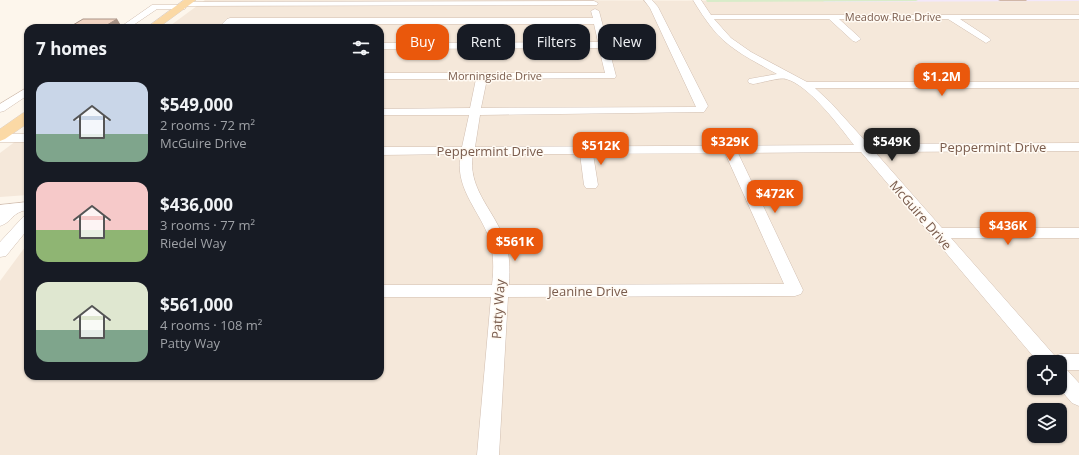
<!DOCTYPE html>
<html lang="en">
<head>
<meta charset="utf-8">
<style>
  :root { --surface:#171b24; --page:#242831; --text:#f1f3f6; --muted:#9ea1a6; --accent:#ea580c }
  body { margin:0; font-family:"Open Sans",sans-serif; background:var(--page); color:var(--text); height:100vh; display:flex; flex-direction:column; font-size:15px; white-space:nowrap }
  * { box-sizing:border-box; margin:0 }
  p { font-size:13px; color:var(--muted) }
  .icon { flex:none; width:22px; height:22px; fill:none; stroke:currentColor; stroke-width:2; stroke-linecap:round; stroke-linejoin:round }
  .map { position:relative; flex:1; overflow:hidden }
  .side { position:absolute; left:24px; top:24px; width:360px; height:356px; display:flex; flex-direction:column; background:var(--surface); border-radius:12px; box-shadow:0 1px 3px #0004 }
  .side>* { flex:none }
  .hud { position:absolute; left:396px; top:24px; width:380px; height:36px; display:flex; gap:8px }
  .buttons { position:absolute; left:1027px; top:355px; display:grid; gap:8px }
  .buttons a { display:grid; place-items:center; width:40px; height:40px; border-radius:8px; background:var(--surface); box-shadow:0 1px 3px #0004; font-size:20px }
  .price { position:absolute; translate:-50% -34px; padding:0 9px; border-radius:8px; background:var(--accent); color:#fff; font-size:13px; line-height:26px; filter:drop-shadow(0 1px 2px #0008) }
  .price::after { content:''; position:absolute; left:50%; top:24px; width:12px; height:9px; margin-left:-6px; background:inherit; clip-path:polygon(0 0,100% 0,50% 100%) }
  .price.on { background:#222; color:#fff }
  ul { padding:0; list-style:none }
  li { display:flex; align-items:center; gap:12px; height:100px; padding:0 12px }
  li span { display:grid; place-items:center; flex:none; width:112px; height:80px; border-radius:12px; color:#555 }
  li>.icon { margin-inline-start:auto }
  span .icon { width:48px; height:48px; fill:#fffc; stroke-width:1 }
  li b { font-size:17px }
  h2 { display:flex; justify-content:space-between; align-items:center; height:48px; padding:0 12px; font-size:17px }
  .pill { padding:0 14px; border-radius:12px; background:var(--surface); box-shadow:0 1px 3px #0004; font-size:14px; line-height:36px }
  .pill.on { background:var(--accent); color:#fff }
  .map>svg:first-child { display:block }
  .residential { fill:#f5e8da; fill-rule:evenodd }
  .education { fill:#f3e8fa }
  .green { fill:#d8ecc9 }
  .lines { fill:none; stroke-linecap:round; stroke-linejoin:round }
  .minor-casing { stroke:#d1beb0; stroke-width:1 }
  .major-casing { stroke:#dad1cd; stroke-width:1 }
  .minor { fill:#fff; fill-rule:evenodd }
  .major { fill:#fbd9a5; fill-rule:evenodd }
  .wall { fill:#d1b7a8 }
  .shaded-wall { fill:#aa9588 }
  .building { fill:#f3d5c3; stroke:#aa9588 }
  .labels { text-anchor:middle; stroke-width:3; stroke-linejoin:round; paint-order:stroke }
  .far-street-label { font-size:11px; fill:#7a5c4d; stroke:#fffaf3 }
  .street-label { font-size:13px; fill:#7a5c4d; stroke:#fffaf3 }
</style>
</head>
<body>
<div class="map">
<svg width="1079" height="455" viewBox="0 0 1079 455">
  <rect width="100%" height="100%" fill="#fdf6ec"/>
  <g class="residential">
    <path d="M 205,0 L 1079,1 L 1079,455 L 0,455 L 0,281 L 28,243 L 28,376 L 380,376 L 380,28 L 167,28 ZM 1034,362 L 1060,362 L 1060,388 L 1034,388 ZM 1034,410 L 1060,410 L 1060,436 L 1034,436 Z"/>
    <polygon points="28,132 28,195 0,197 0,153"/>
  </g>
  <polygon class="education" points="822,0 1079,0 1079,1 824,2"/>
  <polygon class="green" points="706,0 916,0 918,1 707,2"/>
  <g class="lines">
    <defs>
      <g id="minor">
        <path d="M 644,0 L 652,0 L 658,7 L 708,106 L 704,112 L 480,115 L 475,147 L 854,145 C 839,126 809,85 786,79 C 780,77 761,83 753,84 L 749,83 L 748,81 L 749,79 L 777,74 C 754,61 728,49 712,28 C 705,19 699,10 693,0 L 701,0 L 711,15 L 1079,15 L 1079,19 L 960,19 L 989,38 L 991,40 L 986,43 L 948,19 L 839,19 L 859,37 L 861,39 L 856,42 L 853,41 L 829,19 L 714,19 L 731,38 L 751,52 L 807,82 L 1079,82 L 1079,88 L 815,88 L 831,103 L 868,144 L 1079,143 L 1079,151 L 875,152 L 942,228 L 1079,228 L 1079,238 L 951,238 L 1055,356 L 1060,354 L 1079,354 L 1079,370 L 1067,370 L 1079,383 L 1079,406 L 1072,403 L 1059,388 L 1060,362 L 1038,362 L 861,152 L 738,153 L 803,290 L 801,294 L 795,296 L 508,297 L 499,455 L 477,455 L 491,297 L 380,297 L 380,285 L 492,285 C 494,268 494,251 488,235 C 477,208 454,186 461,154 L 380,155 L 380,147 L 462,147 L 469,115 L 380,115 L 380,109 L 470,108 L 476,79 L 380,79 L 380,73 L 605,73 L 599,48 L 380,49 L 380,43 L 598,42 L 594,24 L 232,24 L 227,28 L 218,28 L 227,19 L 230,18 L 593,18 L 591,11 L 595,9 L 599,11 L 616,76 L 615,78 L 487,79 L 481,108 L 696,107 L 650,8 ZM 725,153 L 784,284 L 509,285 C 510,268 510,252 503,236 C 492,208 467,187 473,154 L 580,154 L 584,185 L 586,188 L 596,188 L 598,185 L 593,154 Z"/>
        <polygon points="594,1 598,3 597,5 185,6 185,9 157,9 129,28 119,28 152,5 183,5 183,2 186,2"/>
        <polygon points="28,87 28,95 4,111 0,112 0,104"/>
        <rect x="0" y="134" width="28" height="8"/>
        <path d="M 28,202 L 28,210 C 11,212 13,222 0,226 L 0,205 Z"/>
        <polygon points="28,215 28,229 6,256 0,257 0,242 23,217"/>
      </g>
      <g id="major">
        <polygon points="184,0 196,0 158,28 146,28"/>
        <polygon points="28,112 28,123 5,139 0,141 0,129 23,113"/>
      </g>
    </defs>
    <use href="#minor" class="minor-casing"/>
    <use href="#major" class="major-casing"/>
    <use href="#minor" class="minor"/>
    <use href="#major" class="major"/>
  </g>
  <g class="wall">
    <polygon points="998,0 1027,0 1026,1 1000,1"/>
    <polygon points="117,19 120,24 114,28 75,28 73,25"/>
  </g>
  <polygon class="shaded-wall" points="117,19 120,24 114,28 109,28 107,25"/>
  <polygon class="building" points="83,19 117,19 107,25 73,25"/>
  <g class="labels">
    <g class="far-street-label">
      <text x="893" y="21">Meadow Rue Drive</text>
      <text x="495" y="80">Morningside Drive</text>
    </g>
    <g class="street-label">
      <text x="993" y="152">Peppermint Drive</text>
      <text x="490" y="156">Peppermint Drive</text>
      <text transform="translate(921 215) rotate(49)" y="5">McGuire Drive</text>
      <text x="588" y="296">Jeanine Drive</text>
      <text transform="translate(498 309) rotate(-86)" y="5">Patty Way</text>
    </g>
  </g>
</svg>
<div class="buttons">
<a><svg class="icon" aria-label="locate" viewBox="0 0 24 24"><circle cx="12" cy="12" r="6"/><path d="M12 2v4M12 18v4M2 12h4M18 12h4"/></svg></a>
<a><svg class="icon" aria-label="layers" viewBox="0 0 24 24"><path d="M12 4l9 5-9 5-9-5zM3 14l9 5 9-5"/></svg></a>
</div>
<b class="price" style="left:942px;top:97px">$1.2M</b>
<b class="price" style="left:730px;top:162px">$329K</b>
<b class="price on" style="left:892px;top:162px">$549K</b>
<b class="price" style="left:601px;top:166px">$512K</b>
<b class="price" style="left:775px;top:214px">$472K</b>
<b class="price" style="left:1008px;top:246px">$436K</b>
<b class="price" style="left:515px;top:262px">$561K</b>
<div class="hud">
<a class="pill on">Buy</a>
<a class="pill">Rent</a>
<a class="pill">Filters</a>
<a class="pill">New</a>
</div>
<section class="side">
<h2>7 homes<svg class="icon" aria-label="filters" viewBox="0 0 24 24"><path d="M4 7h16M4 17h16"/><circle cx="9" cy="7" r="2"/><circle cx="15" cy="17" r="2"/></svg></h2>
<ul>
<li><span style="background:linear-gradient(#c9d6e8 65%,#7fa58c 0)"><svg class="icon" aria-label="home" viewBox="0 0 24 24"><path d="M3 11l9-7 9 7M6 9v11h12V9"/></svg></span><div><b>$549,000</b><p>2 rooms · 72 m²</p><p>McGuire Drive</p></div></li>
<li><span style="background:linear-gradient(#f6c9c9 60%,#8fb573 0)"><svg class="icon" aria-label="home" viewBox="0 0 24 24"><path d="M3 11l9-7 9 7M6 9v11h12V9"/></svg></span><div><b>$436,000</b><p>3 rooms · 77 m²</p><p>Riedel Way</p></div></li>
<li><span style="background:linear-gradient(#dfe7d0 60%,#7fa58c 0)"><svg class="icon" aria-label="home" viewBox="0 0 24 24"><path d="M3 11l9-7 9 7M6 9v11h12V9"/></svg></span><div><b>$561,000</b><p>4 rooms · 108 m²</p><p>Patty Way</p></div></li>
</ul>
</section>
</div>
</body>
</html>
